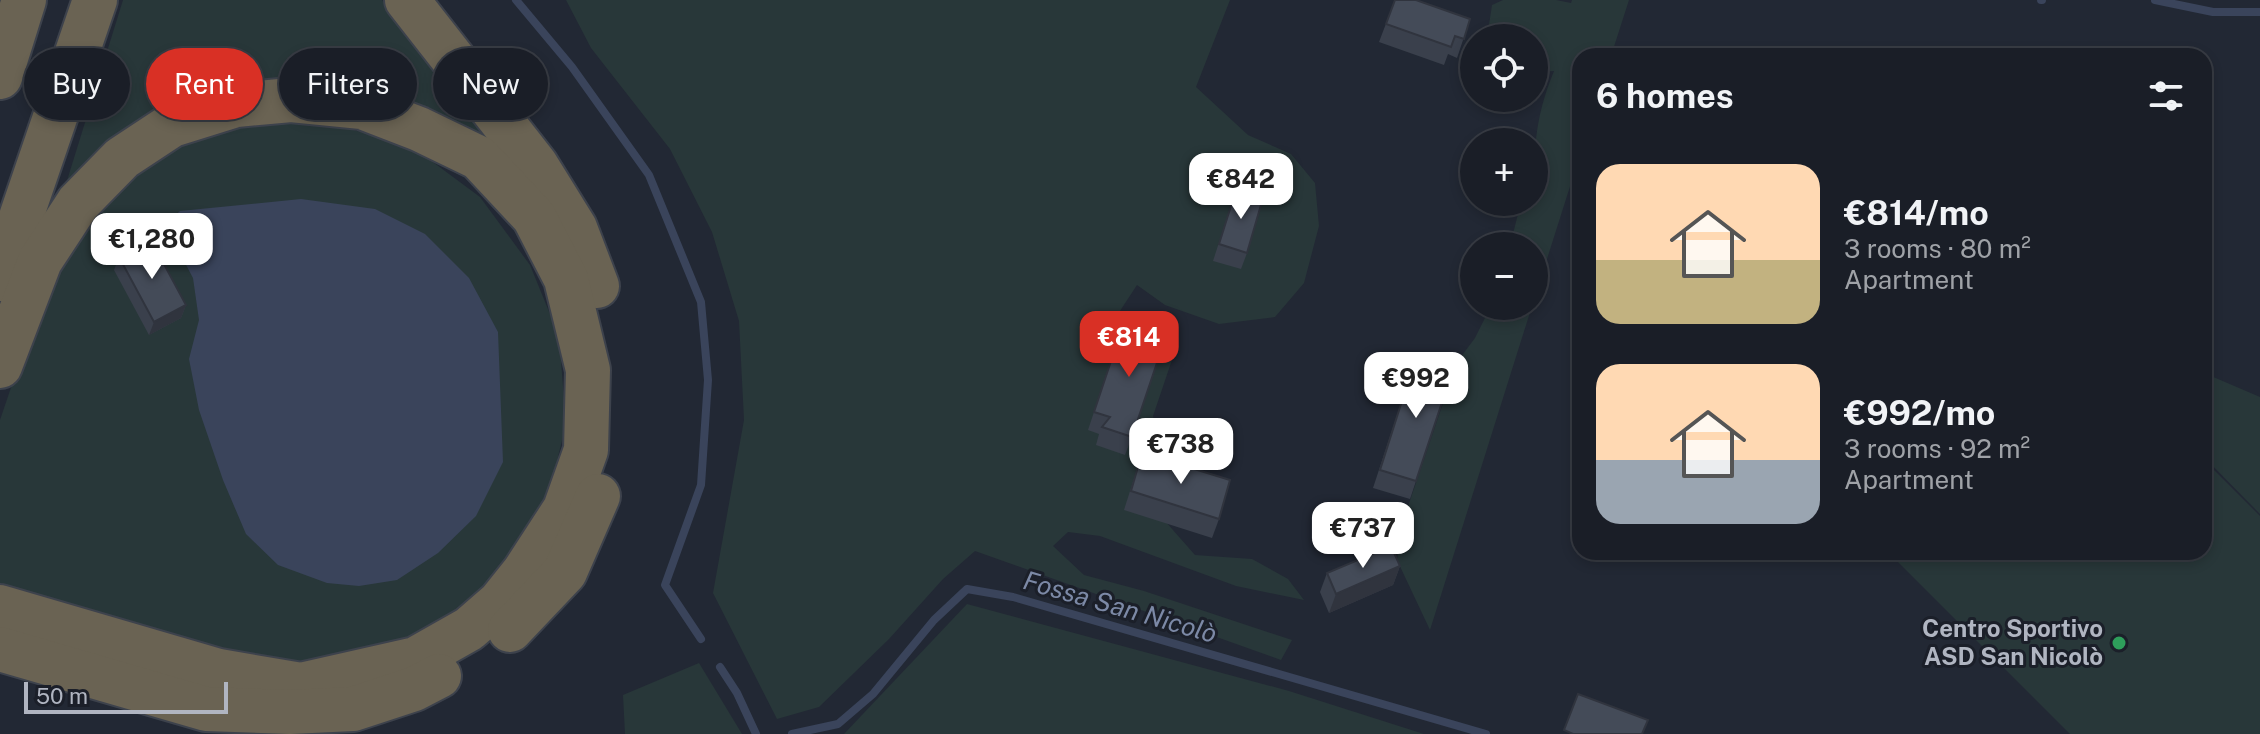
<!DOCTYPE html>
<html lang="en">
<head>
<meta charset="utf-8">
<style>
  :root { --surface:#1a1e27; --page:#23272f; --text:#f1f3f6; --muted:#9fa2a7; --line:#383c44; --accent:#d93025 }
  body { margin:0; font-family:"Public Sans",sans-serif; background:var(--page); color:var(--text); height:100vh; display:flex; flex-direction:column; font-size:30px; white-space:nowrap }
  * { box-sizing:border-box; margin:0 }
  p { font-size:26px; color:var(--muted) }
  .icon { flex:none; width:44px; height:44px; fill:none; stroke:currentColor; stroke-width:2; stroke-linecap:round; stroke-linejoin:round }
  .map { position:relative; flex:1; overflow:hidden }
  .details { position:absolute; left:1572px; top:48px; width:640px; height:512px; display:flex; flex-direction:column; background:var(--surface); border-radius:24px; box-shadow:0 4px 12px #0003,0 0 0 2px var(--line) }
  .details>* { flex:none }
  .banner { position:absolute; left:24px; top:48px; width:760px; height:72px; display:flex; gap:16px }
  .fabs { position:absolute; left:1460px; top:24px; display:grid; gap:16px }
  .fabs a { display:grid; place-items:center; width:88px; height:88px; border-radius:50%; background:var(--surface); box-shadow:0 4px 12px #0003,0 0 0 2px var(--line); font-size:40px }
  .scale { position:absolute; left:24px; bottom:20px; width:204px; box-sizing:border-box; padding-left:8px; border:4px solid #b0b5c1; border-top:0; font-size:22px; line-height:28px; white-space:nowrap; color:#b0b5c1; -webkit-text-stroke:6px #1b1f29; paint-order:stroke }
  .price { position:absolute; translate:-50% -68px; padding:0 18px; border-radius:16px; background:#fff; color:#222; font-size:26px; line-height:52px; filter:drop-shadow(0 2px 4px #0008) }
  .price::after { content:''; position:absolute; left:50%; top:48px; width:24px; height:18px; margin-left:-12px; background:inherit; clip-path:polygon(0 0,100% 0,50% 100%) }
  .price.active { background:var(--accent); color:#fff }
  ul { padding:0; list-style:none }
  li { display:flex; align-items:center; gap:24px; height:200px; padding:0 24px }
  li span { display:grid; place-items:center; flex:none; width:224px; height:160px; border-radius:24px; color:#555 }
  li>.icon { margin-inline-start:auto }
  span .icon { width:96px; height:96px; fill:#fffc; stroke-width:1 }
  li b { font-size:34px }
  h2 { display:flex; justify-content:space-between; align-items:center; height:96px; padding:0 24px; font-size:34px }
  .pill { padding:0 28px; border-radius:36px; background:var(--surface); box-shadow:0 4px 12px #0003,0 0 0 2px var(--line); font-size:28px; line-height:72px }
  .pill.active { background:var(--accent); color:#fff }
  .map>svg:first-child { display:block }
  .green { fill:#283739 }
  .water { fill:#3a445b }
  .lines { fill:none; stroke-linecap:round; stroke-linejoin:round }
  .stream { stroke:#3a445b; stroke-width:8 }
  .motorway-casing { stroke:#3d424c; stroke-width:48 }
  .motorway { stroke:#6a6353; stroke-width:44 }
  .wall { fill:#3a404c }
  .shaded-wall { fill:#30343e }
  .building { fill:#444b58; stroke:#30343e; stroke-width:2 }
  .leisure-dot { fill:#2e9e5b; stroke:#1b1f29; stroke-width:3 }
  .labels { text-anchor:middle; stroke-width:6; stroke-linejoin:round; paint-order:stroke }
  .poi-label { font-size:24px; font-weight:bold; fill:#b0b5c1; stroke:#1b1f29; text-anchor:end }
  .water-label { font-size:26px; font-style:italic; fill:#7c89a6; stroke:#1b1f29 }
</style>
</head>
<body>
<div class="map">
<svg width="2260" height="734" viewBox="0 0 2260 734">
  <rect width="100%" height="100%" fill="#222834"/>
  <g class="green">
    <polygon points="123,0 382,0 448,82 531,193 291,86 65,187"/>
    <polygon points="566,0 1230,0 1196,87 1248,135 1291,154 1315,183 1319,226 1304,283 1275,317 1219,324 1165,305 1137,285 1116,317 1174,354 1153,416 1162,451 1150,504 1195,555 1252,559 1288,579 1304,600 1236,586 1100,536 1068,532 1053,546 1084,575 1144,591 1292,640 1281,660 975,551 943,579 889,639 819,707 777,719 713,593 744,420 739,321 712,232 670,149 591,48"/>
    <path d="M 1503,0 L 1556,0 L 1571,3 L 1572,0 L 1629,0 L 1611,56 L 1580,56 L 1580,155 L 1534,300 L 1534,246 L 1510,246 L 1521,202 L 1534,202 C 1534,150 1534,120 1554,71 L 1534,72 L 1534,38 L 1487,38 L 1492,5 Z"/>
    <polygon points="327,122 414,148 480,197 530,265 559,336 566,424 541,527 493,584 458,614 407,642 336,663 276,666 175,645 0,583 0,420 58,249 100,197 172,148 236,126"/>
    <polygon points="1491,306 1532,306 1430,630 1397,560 1402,524 1457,362 1475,338"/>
    <polygon points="2204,373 2260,397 2260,514 2204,457"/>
    <polygon points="2204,460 2260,516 2260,734 2070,734 1888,552 2204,552"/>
    <polygon points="967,604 1289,691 1424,734 844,734"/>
    <polygon points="699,663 742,734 625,734 623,695"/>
  </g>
  <polygon class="water" points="301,199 375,209 425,234 469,278 498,332 503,462 476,516 438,553 397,580 359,586 327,583 278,565 246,534 223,480 199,410 189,359 199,320 193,278 165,225 180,211"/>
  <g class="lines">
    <g class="stream">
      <polyline points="516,0 572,67 649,175 701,302 708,380 701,485 665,585 701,639"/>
      <polyline points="2041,0 2042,0"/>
      <polyline points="2155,0 2213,12 2260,12"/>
      <polyline points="720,667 737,693 756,734"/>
      <polyline points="792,734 838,724 873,694 934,620 967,589 1013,597 1486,734"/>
    </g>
    <defs>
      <g id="motorway">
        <polyline points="407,0 536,165 575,228 597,286"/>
        <polyline points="0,77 24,0"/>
        <polyline points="0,279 95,0"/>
        <polyline points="0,366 40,261 78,203 122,158 172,125 236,105 291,100 362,107 419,129 479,158 534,217 566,279 588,370 586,450 565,509 524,572 500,602 469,629 416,659 301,685 219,671 0,607"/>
        <polyline points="510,630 565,572 598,496"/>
        <polyline points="0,649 206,709 290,712 353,709 414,689 439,676"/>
      </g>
    </defs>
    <use href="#motorway" class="motorway-casing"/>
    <use href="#motorway" class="motorway"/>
  </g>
  <g class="wall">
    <polygon points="1395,0 1470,19 1457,58 1448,54 1444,65 1379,42"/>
    <polygon points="1236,190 1247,253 1241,269 1213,261"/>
    <polygon points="119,257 186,305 181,318 149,335 114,270"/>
    <polygon points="1123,325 1132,437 1125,455 1096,445 1099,434 1088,430"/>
    <polygon points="1415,360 1416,481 1410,499 1373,488"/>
    <polygon points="1142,453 1219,519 1212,538 1124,510"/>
    <polygon points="1400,566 1393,585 1329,613 1320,592 1327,573"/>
  </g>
  <g class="shaded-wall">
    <polygon points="186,305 181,318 149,335 154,322"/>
    <polygon points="1400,566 1393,585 1329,613 1336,594"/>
  </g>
  <g class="building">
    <polygon points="1395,0 1416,0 1470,19 1464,39 1455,36 1451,47 1386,24"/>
    <polygon points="1236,190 1263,198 1247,253 1219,244"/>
    <polygon points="151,240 186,305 154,322 119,257"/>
    <polygon points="1123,325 1165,339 1132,437 1102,427 1110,417 1094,412"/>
    <polygon points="1415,360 1452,372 1416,481 1380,470"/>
    <polygon points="1142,453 1230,480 1219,519 1131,491"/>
    <polygon points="1391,546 1400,566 1336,594 1327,573"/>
    <polygon points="1578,694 1648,720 1642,734 1573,734 1564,730"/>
  </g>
  <circle class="leisure-dot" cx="2119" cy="643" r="8"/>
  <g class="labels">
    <g class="poi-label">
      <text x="2103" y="637">Centro Sportivo<tspan x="2103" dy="28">ASD San Nicolò</tspan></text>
    </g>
    <g class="water-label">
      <text transform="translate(1120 607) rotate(16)" y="9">Fossa San Nicolò</text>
    </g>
  </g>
</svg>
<div class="fabs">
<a><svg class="icon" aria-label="locate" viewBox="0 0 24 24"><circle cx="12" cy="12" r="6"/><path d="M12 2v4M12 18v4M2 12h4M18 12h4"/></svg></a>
<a>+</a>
<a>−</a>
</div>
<div class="scale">50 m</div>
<b class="price" style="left:1241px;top:221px">€842</b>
<b class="price" style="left:152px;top:281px">€1,280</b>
<b class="price active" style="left:1129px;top:379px">€814</b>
<b class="price" style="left:1416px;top:420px">€992</b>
<b class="price" style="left:1181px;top:486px">€738</b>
<b class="price" style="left:1363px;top:570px">€737</b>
<div class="banner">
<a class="pill">Buy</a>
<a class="pill active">Rent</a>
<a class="pill">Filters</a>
<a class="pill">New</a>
</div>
<section class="details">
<h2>6 homes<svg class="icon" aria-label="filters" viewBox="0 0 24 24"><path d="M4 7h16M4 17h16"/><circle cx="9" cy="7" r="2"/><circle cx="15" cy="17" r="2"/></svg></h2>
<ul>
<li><span style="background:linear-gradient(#ffd9b3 60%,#c2b280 0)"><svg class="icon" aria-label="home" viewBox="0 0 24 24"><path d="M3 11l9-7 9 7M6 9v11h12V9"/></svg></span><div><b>€814/mo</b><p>3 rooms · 80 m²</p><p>Apartment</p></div></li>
<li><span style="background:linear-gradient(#ffd9b3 60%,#9aa5b1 0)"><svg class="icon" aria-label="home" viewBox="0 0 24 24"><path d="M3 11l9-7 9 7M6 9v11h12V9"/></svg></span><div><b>€992/mo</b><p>3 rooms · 92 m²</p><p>Apartment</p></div></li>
</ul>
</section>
</div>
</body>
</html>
